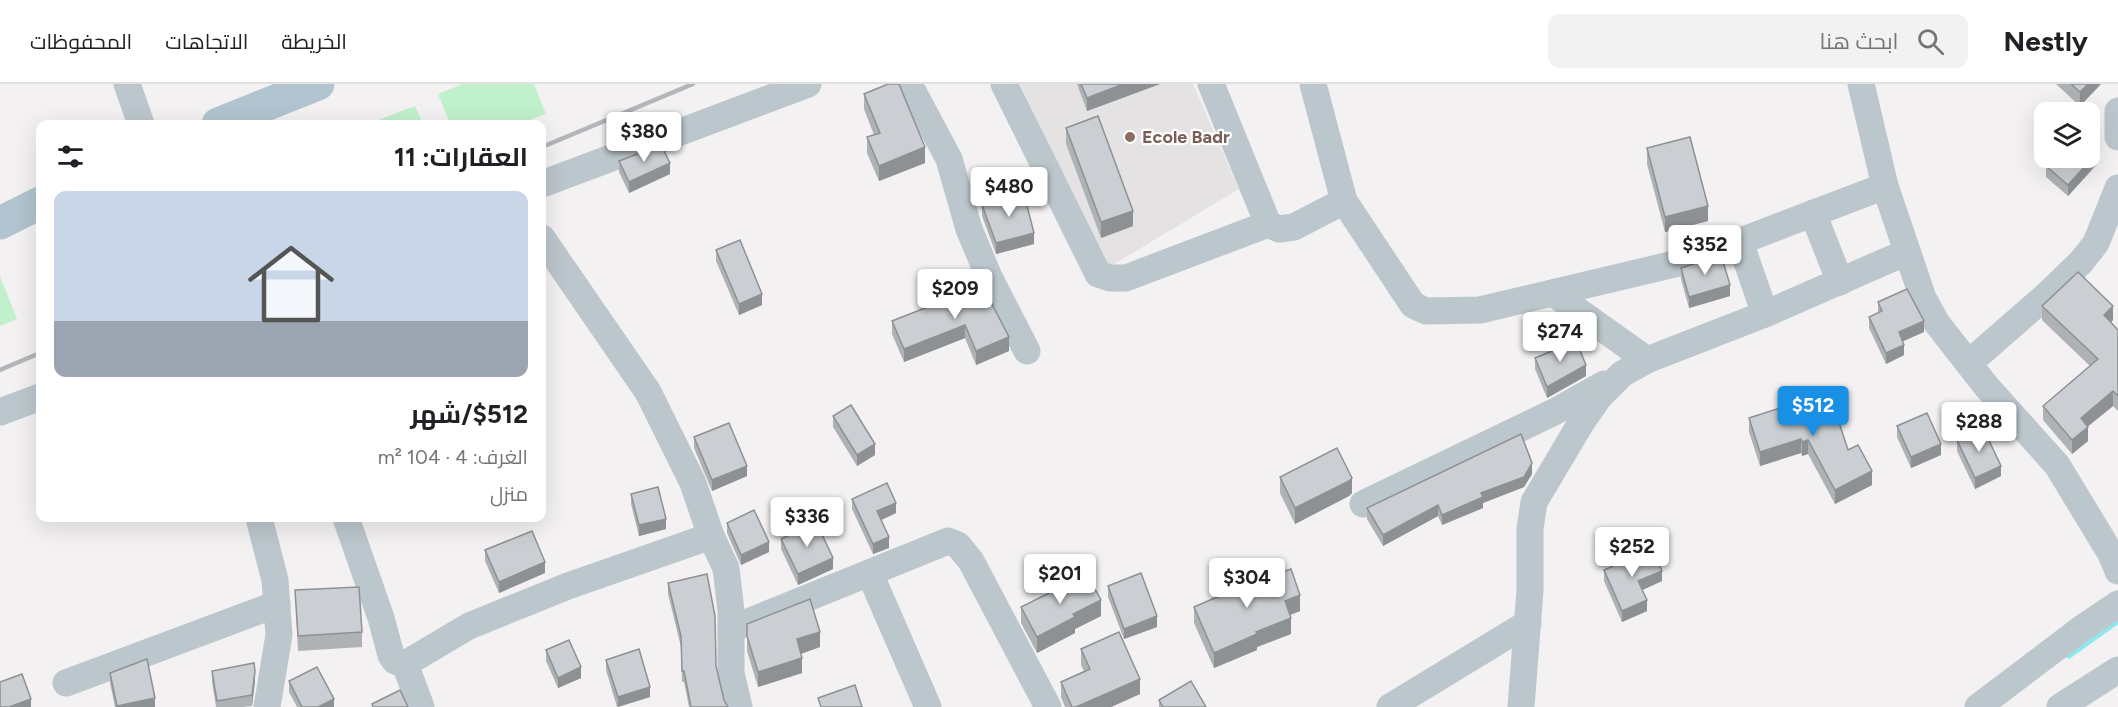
<!DOCTYPE html>
<html lang="ar">
<head>
<meta charset="utf-8">
<style>
  :root { --surface:#fff; --page:#f2f2f2; --text:#202124; --muted:#757577; --line:#e0e0e0; --accent:#1990e5 }
  body { margin:0; font-family:Figtree,Cairo,sans-serif; background:var(--page); color:var(--text); direction:rtl; height:100vh; display:flex; flex-direction:column; font-size:22px; white-space:nowrap }
  * { box-sizing:border-box; margin:0 }
  p { font-size:20px; color:var(--muted) }
  .icon { flex:none; width:33px; height:33px; fill:none; stroke:currentColor; stroke-width:2; stroke-linecap:round; stroke-linejoin:round }
  .map { position:relative; flex:1; overflow:hidden; direction:ltr }
  .panel { position:absolute; left:36px; top:36px; width:510px; height:402px; display:flex; flex-direction:column; background:var(--surface); border-radius:12px; box-shadow:0 6px 24px #0002; direction:rtl }
  .panel>* { flex:none }
  .controls { position:absolute; left:2034px; top:18px; display:grid; gap:12px }
  .controls a { display:grid; place-items:center; width:66px; height:66px; border-radius:12px; background:var(--surface); box-shadow:0 6px 24px #0002; font-size:30px }
  .price { position:absolute; translate:-50% -51px; padding:0 14px; border-radius:6px; background:#fff; color:#222; font-size:20px; line-height:39px; filter:drop-shadow(0 2px 3px #0008) }
  .price::after { content:''; position:absolute; left:50%; top:36px; width:18px; height:14px; margin-left:-9px; background:inherit; clip-path:polygon(0 0,100% 0,50% 100%) }
  .price.selected { background:var(--accent); color:#fff }
  ul { padding:0; list-style:none }
  li { display:grid; align-content:center; gap:12px; height:318px; padding:0 18px }
  li+li { border-top:2px solid var(--line) }
  li span { display:grid; place-items:center; height:186px; border-radius:12px; color:#555 }
  li>.icon { margin-inline-start:auto }
  span .icon { width:108px; height:108px; fill:#fffc; stroke-width:1 }
  li b { font-size:26px }
  h2 { display:flex; justify-content:space-between; align-items:center; height:72px; padding:0 18px; font-size:26px }
  header { display:flex; align-items:center; gap:36px; box-sizing:border-box; height:84px; padding:0 30px; background:var(--surface); border-bottom:2px solid var(--line) }
  header strong { font-size:28px }
  nav { display:flex; gap:33px; margin-inline-start:auto; font-size:21px }
  .search { width:420px; height:54px; background:var(--page); display:flex; align-items:center; gap:15px; box-sizing:border-box; padding:0 21px; border-radius:12px; color:var(--muted); font-size:22px }
  .map>svg:first-child { display:block }
  .education { fill:#e4e2e3 }
  .green { fill:#c0f0cc }
  .lines { fill:none; stroke-linecap:round; stroke-linejoin:round }
  .stream { stroke:#8de7ed; stroke-width:7 }
  .minor { stroke:#bcc7cd; stroke-width:27 }
  .major { stroke:#b1c4cf; stroke-width:33 }
  .rail { stroke:#b3b7bb; stroke-width:4.5 }
  .wall { fill:#afb2b5 }
  .shaded-wall { fill:#8e9194 }
  .building { fill:#cbcfd3; stroke:#8e9194; stroke-width:1.5 }
  .education-dot { fill:#8d6e63; stroke:#fff; stroke-width:2 }
  .labels { text-anchor:middle; stroke-width:4.5; stroke-linejoin:round; paint-order:stroke }
  .education-label { font-size:18px; font-weight:bold; fill:#785e54; stroke:#fff; text-anchor:start }
</style>
</head>
<body>
<header>
<strong>Nestly</strong>
<div class="search"><svg class="icon" aria-label="search" viewBox="0 0 24 24"><circle cx="10" cy="10" r="6"/><path d="M15 15l6 6"/></svg>ابحث هنا</div>
<nav><a>الخريطة</a><a>الاتجاهات</a><a>المحفوظات</a></nav>
</header>
<div class="map">
<svg width="2118" height="623" viewBox="0 0 2118 623">
  <rect width="100%" height="100%" fill="#f3f1f1"/>
  <polygon class="education" points="1020,0 1193,0 1239,105 1106,185"/>
  <g class="green">
    <polygon points="463,0 534,0 546,30 519,40 450,40 438,10"/>
    <polygon points="415,22 423,40 368,40"/>
    <polygon points="0,192 17,235 0,242"/>
  </g>
  <g class="lines">
    <polyline class="stream" points="2069,571 2118,536"/>
    <g class="minor">
      <polyline points="127,0 141,40"/>
      <polyline points="909,0 949,75 969,145 989,193 1027,267"/>
      <polyline points="1004,0 1098,190 1110,194 1126,194 1268,140"/>
      <polyline points="1211,0 1268,140 1279,145 1294,143 1344,117"/>
      <polyline points="1313,0 1344,117 1413,221 1426,227 1480,226 1691,176 1885,102"/>
      <polyline points="1861,0 1885,102 1923,214 1936,238 1986,302 2057,381 2111,470 2118,487"/>
      <polyline points="2118,27 2118,53"/>
      <polyline points="542,100 808,0"/>
      <polyline points="1813,129 1840,198"/>
      <polyline points="542,154 648,308 693,399 711,452 726,484 731,527 731,589 739,623"/>
      <polyline points="1740,158 1765,230"/>
      <polyline points="1553,209 1647,276"/>
      <polyline points="1969,279 2048,210 2081,178 2096,159 2118,104"/>
      <polyline points="0,328 40,313"/>
      <polyline points="1363,420 1556,327 1604,300"/>
      <polyline points="259,434 275,496 279,551 267,623"/>
      <polyline points="346,434 381,534 391,571 395,577 405,580 469,542 568,502 711,452"/>
      <polyline points="870,490 928,623"/>
      <polyline points="731,545 948,457 958,461 971,477 1048,623"/>
      <polyline points="405,580 421,623"/>
      <polyline points="66,599 277,520"/>
      <polyline points="1390,623 1528,539"/>
      <polyline points="1521,623 1530,506 1530,445 1534,418 1581,339 1599,313 1622,290 1647,276 1765,230 1907,168"/>
      <polyline points="1978,623 2081,545 2118,520"/>
      <polyline points="2060,623 2118,586"/>
    </g>
    <g class="major">
      <polyline points="218,40 318,0"/>
      <polyline points="0,139 40,119"/>
    </g>
    <g class="rail">
      <polyline points="542,63 693,0"/>
      <polyline points="0,286 40,269"/>
    </g>
  </g>
  <g class="wall">
    <polygon points="1077,0 1160,0 1087,27"/>
    <polygon points="2056,0 2101,0 2080,22"/>
    <polygon points="864,10 925,79 879,97 867,69 867,53 874,51 864,25"/>
    <polygon points="1066,44 1133,142 1101,154 1066,60"/>
    <polygon points="1647,64 1708,137 1665,148 1647,80"/>
    <polygon points="619,77 670,90 629,109 619,88"/>
    <polygon points="2097,80 2068,112 2046,93 2046,82"/>
    <polygon points="982,121 1034,160 996,170 982,132"/>
    <polygon points="716,166 762,221 739,231 716,177"/>
    <polygon points="1681,184 1730,212 1689,224 1681,195"/>
    <polygon points="952,209 1009,267 976,281 965,254 904,278 892,250 892,237 952,214"/>
    <polygon points="1878,218 1924,248 1903,257 1904,271 1886,280 1869,244 1869,233 1878,229"/>
    <polygon points="2042,222 2113,236 2111,238 2118,246 2118,327 2113,322 2087,343 2088,357 2072,370 2043,336 2043,322 2090,282 2042,236"/>
    <polygon points="1535,274 1586,292 1547,314 1535,285"/>
    <polygon points="1815,316 1872,401 1835,420 1808,370 1802,372 1801,369 1760,382 1749,348 1749,334"/>
    <polygon points="833,332 875,371 857,382 833,343"/>
    <polygon points="1897,342 1941,371 1911,384 1897,353"/>
    <polygon points="694,353 747,392 712,407 694,364"/>
    <polygon points="1957,356 2001,392 1975,405 1957,367"/>
    <polygon points="1532,390 1524,403 1483,419 1483,424 1442,441 1438,432 1383,462 1367,435 1367,424"/>
    <polygon points="1280,393 1352,409 1349,412 1295,440 1280,409"/>
    <polygon points="631,410 666,445 639,452 631,420"/>
    <polygon points="852,415 896,429 881,436 889,464 873,470 852,425"/>
    <polygon points="727,439 769,468 741,481 727,449"/>
    <polygon points="781,455 833,485 798,501 781,465"/>
    <polygon points="485,466 545,489 499,509 485,477"/>
    <polygon points="1604,486 1662,497 1642,506 1647,527 1622,538 1604,497"/>
    <polygon points="1269,493 1300,527 1290,531 1291,550 1257,563 1257,566 1214,584 1194,539 1194,523 1243,502 1243,495"/>
    <polygon points="668,499 716,582 724,616 728,623 689,623 684,598 682,598 681,563 668,510"/>
    <polygon points="1108,502 1157,543 1124,555 1108,513"/>
    <polygon points="295,506 362,548 362,563 298,567"/>
    <polygon points="1021,523 1101,532 1075,545 1075,549 1037,569 1021,539"/>
    <polygon points="747,540 820,563 801,570 802,589 758,603 747,567"/>
    <polygon points="1081,565 1140,610 1111,623 1065,623 1061,613 1061,598 1084,587 1081,581"/>
    <polygon points="546,566 581,594 558,604 546,577"/>
    <polygon points="606,576 650,613 617,623 606,586"/>
    <polygon points="212,587 255,597 252,622 244,623 216,623 212,598"/>
    <polygon points="110,589 155,623 115,623 110,599"/>
    <polygon points="289,597 334,623 297,623 289,608"/>
    <polygon points="1159,616 1206,623 1159,623"/>
  </g>
  <g class="shaded-wall">
    <polygon points="1123,0 1160,0 1087,27 1087,14"/>
    <polygon points="2088,0 2101,0 2080,22 2080,8"/>
    <polygon points="925,63 925,79 879,97 879,82"/>
    <polygon points="2097,69 2097,80 2068,112 2068,101"/>
    <polygon points="670,79 670,90 629,109 629,98"/>
    <polygon points="1708,122 1708,137 1665,148 1665,133"/>
    <polygon points="1133,127 1133,142 1101,154 1101,138"/>
    <polygon points="1034,149 1034,160 996,170 996,159"/>
    <polygon points="1730,201 1730,212 1689,224 1689,213"/>
    <polygon points="762,210 762,221 739,231 739,220"/>
    <polygon points="2113,222 2113,236 2104,246 2104,231"/>
    <polygon points="1924,237 1924,248 1899,259 1899,248"/>
    <polygon points="965,241 965,254 904,278 904,265"/>
    <polygon points="1009,253 1009,267 976,281 976,267"/>
    <polygon points="1904,261 1904,271 1886,280 1886,269"/>
    <polygon points="1586,281 1586,292 1547,314 1547,303"/>
    <polygon points="2113,307 2113,322 2081,348 2081,334"/>
    <polygon points="2088,343 2088,357 2072,370 2072,356"/>
    <polygon points="1801,355 1801,369 1760,382 1760,368"/>
    <polygon points="1808,356 1808,370 1802,372 1802,358"/>
    <polygon points="875,360 875,371 857,382 857,371"/>
    <polygon points="1941,360 1941,371 1911,384 1911,373"/>
    <polygon points="1532,379 1532,390 1524,403 1483,419 1483,424 1442,441 1442,431"/>
    <polygon points="747,382 747,392 712,407 712,396"/>
    <polygon points="2001,382 2001,392 1975,405 1975,394"/>
    <polygon points="1872,387 1872,401 1835,420 1835,406"/>
    <polygon points="1352,394 1352,409 1349,412 1295,440 1295,424"/>
    <polygon points="896,419 896,429 877,438 877,427"/>
    <polygon points="1438,421 1438,432 1383,462 1383,451"/>
    <polygon points="666,435 666,445 639,452 639,441"/>
    <polygon points="889,453 889,464 873,470 873,460"/>
    <polygon points="769,458 769,468 741,481 741,471"/>
    <polygon points="833,474 833,485 798,501 798,490"/>
    <polygon points="545,478 545,489 499,509 499,498"/>
    <polygon points="1662,487 1662,497 1638,508 1638,497"/>
    <polygon points="1300,511 1300,527 1285,533 1285,517"/>
    <polygon points="1101,516 1101,532 1075,545 1075,549 1037,569 1037,553 1073,530"/>
    <polygon points="1647,516 1647,527 1622,538 1622,527"/>
    <polygon points="1157,532 1157,543 1124,555 1124,545"/>
    <polygon points="1291,534 1291,550 1257,563 1257,566 1214,584 1214,569 1256,548"/>
    <polygon points="820,548 820,563 797,571 797,555"/>
    <polygon points="802,574 802,589 758,603 758,588"/>
    <polygon points="581,583 581,594 558,604 558,594"/>
    <polygon points="255,587 255,597 252,622 252,611"/>
    <polygon points="1140,595 1140,610 1111,623 1076,623"/>
    <polygon points="650,603 650,613 618,623 618,613"/>
    <polygon points="155,614 155,623 117,623 117,622"/>
    <polygon points="31,615 31,623 9,623"/>
    <polygon points="334,615 334,623 318,623"/>
  </g>
  <g class="building">
    <polygon points="888,0 899,0 925,63 879,82 867,53 880,49 864,10"/>
    <polygon points="1081,0 1123,0 1087,14"/>
    <polygon points="2071,0 2088,0 2080,8"/>
    <polygon points="1098,32 1133,127 1101,138 1066,44"/>
    <polygon points="1690,53 1708,122 1665,133 1647,64"/>
    <polygon points="661,61 670,79 629,98 619,77"/>
    <polygon points="2090,62 2097,69 2068,101 2046,82 2054,74 2090,74"/>
    <polygon points="1024,110 1034,149 996,159 982,121"/>
    <polygon points="740,156 762,210 739,220 716,166"/>
    <polygon points="1721,171 1730,201 1689,213 1681,184"/>
    <polygon points="2078,188 2113,222 2104,231 2118,246 2118,312 2113,307 2081,334 2088,343 2072,356 2043,322 2098,275 2042,222"/>
    <polygon points="980,197 1009,253 976,267 965,241 904,265 892,237 953,213 952,209"/>
    <polygon points="1907,205 1924,237 1899,248 1904,261 1886,269 1869,233 1882,227 1878,218"/>
    <polygon points="1576,257 1586,281 1547,303 1535,274"/>
    <polygon points="1830,311 1848,366 1858,361 1872,387 1835,406 1808,356 1802,358 1801,355 1760,368 1749,334 1814,313 1815,316"/>
    <polygon points="851,321 875,360 857,371 833,332"/>
    <polygon points="1927,329 1941,360 1911,373 1897,342"/>
    <polygon points="729,339 747,382 712,396 694,353"/>
    <polygon points="1983,344 2001,382 1975,394 1957,356"/>
    <polygon points="1521,350 1532,379 1524,393 1481,409 1483,413 1442,431 1438,421 1383,451 1367,424"/>
    <polygon points="1337,364 1352,394 1349,397 1295,424 1280,393"/>
    <polygon points="887,399 896,419 877,427 889,453 873,460 852,415"/>
    <polygon points="658,403 666,435 639,441 631,410"/>
    <polygon points="754,426 769,458 741,471 727,439"/>
    <polygon points="816,438 833,474 798,490 781,455"/>
    <polygon points="532,447 545,478 499,498 485,466"/>
    <polygon points="1652,464 1662,487 1638,497 1647,516 1622,527 1604,486"/>
    <polygon points="1291,485 1300,511 1285,517 1291,534 1256,548 1257,550 1214,569 1194,523 1245,501 1243,495 1266,486 1269,493"/>
    <polygon points="1141,489 1157,532 1124,545 1108,502"/>
    <polygon points="707,490 715,532 716,582 724,616 728,623 691,623 684,587 682,587 681,552 668,499"/>
    <polygon points="1087,490 1101,516 1073,530 1075,533 1037,553 1021,523"/>
    <polygon points="359,503 362,548 298,552 295,506"/>
    <polygon points="810,515 820,548 797,555 802,574 758,588 747,552 747,540"/>
    <polygon points="1119,548 1140,595 1076,623 1072,623 1061,598 1090,585 1081,565"/>
    <polygon points="569,556 581,583 558,594 546,566"/>
    <polygon points="639,565 650,603 618,613 606,576"/>
    <polygon points="147,575 155,614 117,622 110,589"/>
    <polygon points="254,579 255,587 252,611 217,617 212,587"/>
    <polygon points="317,583 334,615 318,623 302,623 289,597"/>
    <polygon points="22,590 31,615 9,623 0,623 0,598"/>
    <polygon points="1191,597 1206,623 1163,623 1159,616"/>
    <polygon points="855,601 862,623 821,623 818,614"/>
    <polygon points="400,606 408,623 373,623 372,620"/>
  </g>
  <circle class="education-dot" cx="1130" cy="53" r="6"/>
  <g class="labels">
    <g class="education-label">
      <text x="1142" y="59">Ecole Badr</text>
    </g>
  </g>
</svg>
<div class="controls">
<a><svg class="icon" aria-label="layers" viewBox="0 0 24 24"><path d="M12 4l9 5-9 5-9-5zM3 14l9 5 9-5"/></svg></a>
</div>
<b class="price" style="left:644px;top:79px">$380</b>
<b class="price" style="left:1009px;top:134px">$480</b>
<b class="price" style="left:1705px;top:192px">$352</b>
<b class="price" style="left:955px;top:236px">$209</b>
<b class="price" style="left:1560px;top:279px">$274</b>
<b class="price selected" style="left:1813px;top:353px">$512</b>
<b class="price" style="left:1979px;top:369px">$288</b>
<b class="price" style="left:807px;top:464px">$336</b>
<b class="price" style="left:1632px;top:494px">$252</b>
<b class="price" style="left:1060px;top:521px">$201</b>
<b class="price" style="left:1247px;top:525px">$304</b>
<section class="panel">
<h2>العقارات: 11<svg class="icon" aria-label="filters" viewBox="0 0 24 24"><path d="M4 7h16M4 17h16"/><circle cx="9" cy="7" r="2"/><circle cx="15" cy="17" r="2"/></svg></h2>
<ul>
<li><span style="background:linear-gradient(#c9d6e8 70%,#9aa5b1 0)"><svg class="icon" aria-label="home" viewBox="0 0 24 24"><path d="M3 11l9-7 9 7M6 9v11h12V9"/></svg></span><div><b>$512/شهر</b><p>الغرف: 4 · 104 m²</p><p>منزل</p></div></li>
</ul>
</section>
</div>
</body>
</html>
